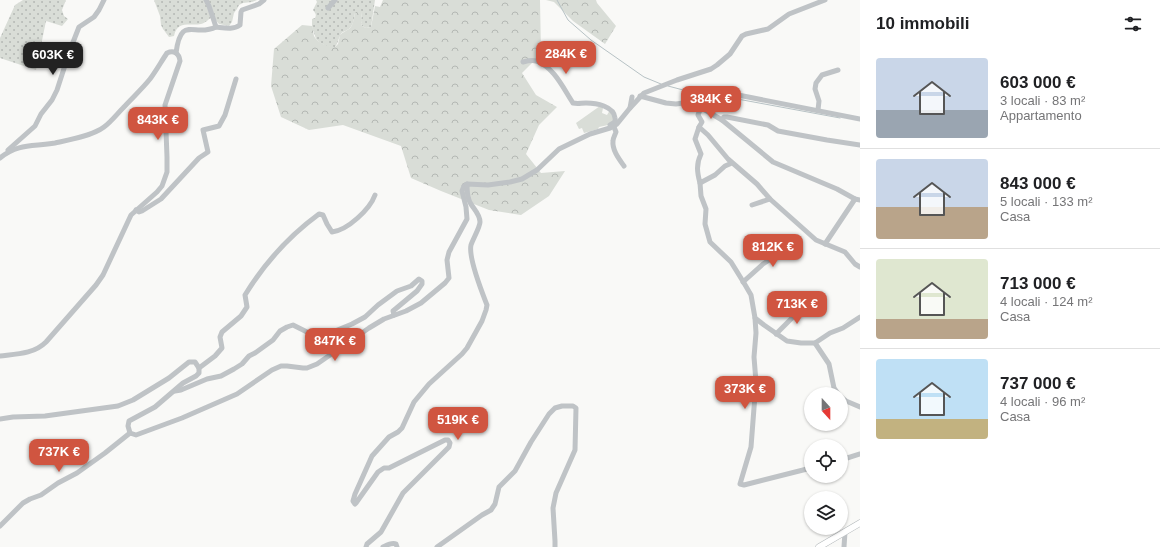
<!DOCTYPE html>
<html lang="it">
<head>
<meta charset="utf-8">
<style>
  :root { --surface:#fff; --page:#f2f2f2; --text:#202124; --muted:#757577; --line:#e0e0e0; --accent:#d05540 }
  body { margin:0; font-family:Helvetica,sans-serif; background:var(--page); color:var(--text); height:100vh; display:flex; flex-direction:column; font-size:15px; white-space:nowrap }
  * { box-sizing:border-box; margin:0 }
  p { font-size:13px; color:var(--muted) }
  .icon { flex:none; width:22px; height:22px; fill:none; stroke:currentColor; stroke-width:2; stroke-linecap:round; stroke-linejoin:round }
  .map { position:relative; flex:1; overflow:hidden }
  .side { display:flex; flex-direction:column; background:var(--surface); width:300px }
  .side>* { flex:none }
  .needle { width:26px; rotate:159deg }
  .buttons { position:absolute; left:804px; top:387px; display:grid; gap:8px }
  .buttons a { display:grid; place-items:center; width:44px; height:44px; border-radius:50%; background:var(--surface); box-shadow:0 1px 3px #0004; font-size:20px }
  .price { position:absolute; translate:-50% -34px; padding:0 9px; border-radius:8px; background:var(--accent); color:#fff; font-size:13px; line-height:26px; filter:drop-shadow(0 1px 2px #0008) }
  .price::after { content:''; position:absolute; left:50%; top:24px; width:12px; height:9px; margin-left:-6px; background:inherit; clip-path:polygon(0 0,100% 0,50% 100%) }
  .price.current { background:#222; color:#fff }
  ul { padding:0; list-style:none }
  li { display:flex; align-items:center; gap:12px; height:100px; padding:0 16px }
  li+li { border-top:1px solid var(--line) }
  li span { display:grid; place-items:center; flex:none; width:112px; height:80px; border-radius:4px; color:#555 }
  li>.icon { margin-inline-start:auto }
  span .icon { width:48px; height:48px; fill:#fffc; stroke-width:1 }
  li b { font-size:17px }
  h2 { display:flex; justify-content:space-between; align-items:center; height:48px; padding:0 16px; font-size:17px }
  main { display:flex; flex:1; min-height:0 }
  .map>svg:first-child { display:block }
  .grass { fill:url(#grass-dots) }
  .forest { fill:url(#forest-crowns) }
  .green { fill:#d9ddd7 }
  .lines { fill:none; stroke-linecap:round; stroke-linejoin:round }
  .stream { stroke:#b7c2c5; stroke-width:1 }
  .major-casing { stroke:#b1b6b9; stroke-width:7 }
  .minor { stroke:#bfc3c6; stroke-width:5 }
  .major { stroke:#fff; stroke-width:6 }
</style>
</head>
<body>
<main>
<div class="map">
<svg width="860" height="547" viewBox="0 0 860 547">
  <defs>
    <pattern id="grass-dots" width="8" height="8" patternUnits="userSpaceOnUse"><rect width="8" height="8" fill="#d9ddd7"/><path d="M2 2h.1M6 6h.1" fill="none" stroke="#b4b8b4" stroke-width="1.8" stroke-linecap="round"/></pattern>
    <pattern id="forest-crowns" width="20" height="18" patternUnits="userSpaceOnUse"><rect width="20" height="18" fill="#d9ddd7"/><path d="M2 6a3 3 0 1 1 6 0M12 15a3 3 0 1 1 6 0" fill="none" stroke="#b4b8b4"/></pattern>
  </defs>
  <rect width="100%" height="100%" fill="#f9f9f7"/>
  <g class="grass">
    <polygon points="23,0 66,0 62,10 64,16 68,19 62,26 46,21 36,70 0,58 0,38 15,5"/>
    <path d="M 154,0 L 257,0 L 252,2 L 243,3 L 239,5 L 237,9 L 234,13 L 232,22 L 229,26 L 219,24 L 213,17 C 208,19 206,23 201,24 C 190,26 177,20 174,36 L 169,37 L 163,29 L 161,25 L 160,16 Z"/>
    <path d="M 316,0 L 375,0 L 371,27 L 366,28 L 362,26 L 361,21 L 362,12 L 355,13 C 354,19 353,28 347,30 C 344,32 341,32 340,36 C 338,40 338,43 335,47 C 328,48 321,44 316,39 L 312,26 L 312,19 L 315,18 C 317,14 315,13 313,10 L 317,2 Z"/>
  </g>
  <g class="forest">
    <path d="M 383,0 L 540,0 L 541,54 L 522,73 L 536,95 L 557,107 L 539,125 L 526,154 L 541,173 L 565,171 L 549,196 L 521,215 L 489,210 L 441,191 L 411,178 L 401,146 L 343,125 L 309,130 L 281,117 L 271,86 L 274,49 L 302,25 L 312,26 C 314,30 313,32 314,36 C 317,43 329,47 335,47 L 338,44 L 340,35 C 343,32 346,31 349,29 C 353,26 354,18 355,13 L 358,10 L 362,12 L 361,21 L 362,26 L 366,28 L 371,27 L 375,6 L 380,7 Z"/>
    <polygon points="546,0 596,0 597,3 616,26 605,44 573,21 554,2"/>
  </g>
  <polygon class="green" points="600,106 603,108 602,113 607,115 610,110 614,120 608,125 599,127 598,129 584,133 582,128 579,129 576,123"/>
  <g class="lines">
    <g class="stream">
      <polyline points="557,0 568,20 591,40 644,77 661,84"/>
      <polyline points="668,86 687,91 732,98 840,118"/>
    </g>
    <defs>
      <polyline id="major" points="819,547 860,523"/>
    </defs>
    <use href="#major" class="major-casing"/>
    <g class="minor">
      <polyline points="328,8 335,0"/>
      <path d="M 216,27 C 225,28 233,30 240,25 L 241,12 L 242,10 L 259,4 L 264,0"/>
      <path d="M 176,53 C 181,14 194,38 216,27 L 209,6 L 206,0"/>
      <path d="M 523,62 C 527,61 532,60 536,61 C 554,67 563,88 573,103 C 578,104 581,103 586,103 C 596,103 614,106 615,118 C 616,122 614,123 610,125"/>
      <polyline points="728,93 860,119"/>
      <polyline points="640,96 666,103 676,104 690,102 695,104 722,120 724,117 727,117 768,125 778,131 827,140 860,145"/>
      <polyline points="630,108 632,97"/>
      <polyline points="818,110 819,101 815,89 816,83 822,75 838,70"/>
      <polyline points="722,120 773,162 837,189 855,199 860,200"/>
      <path d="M 614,127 L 616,132 C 615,135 613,138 613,141 C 612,150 619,159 624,166"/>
      <polyline points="699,127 702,122 698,115 701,107"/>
      <polyline points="8,150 35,126 41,114 52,100 57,90 70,50 79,27 94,17 99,10 104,0"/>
      <path d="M 0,158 C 19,143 33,147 55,143 C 69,140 92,136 104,127 C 111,122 117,114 123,108 C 132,98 142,89 150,79 C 156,71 161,62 167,53 C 174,50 179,53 180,61 L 165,105 L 167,157 L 167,172 L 162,186 L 157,192 L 131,215 L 103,275 L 96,285 L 46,342 C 34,354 17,354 0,356"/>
      <path d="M 732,163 L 725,166 L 715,175 L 700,183 C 697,172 696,164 701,154 L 695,139 L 699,127 L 708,135 L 728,159 L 757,184 L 770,199 L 816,240 L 845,252 L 855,264 L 860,267"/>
      <polyline points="700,183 701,196 706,209 705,224 710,242 731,262 744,283 751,295 755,318 764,325 787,341 801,343 815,343 830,333 843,328 860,317"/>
      <polyline points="752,205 770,199"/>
      <polyline points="136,210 139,212 142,211 161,199 199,158 208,152 203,130 219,126 225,115 236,79"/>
      <polyline points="825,244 855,199"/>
      <polyline points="743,282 763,264 780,253 789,242"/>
      <polyline points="755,318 756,333 754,357 756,382 751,447 740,484 744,485 811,468"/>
      <polyline points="776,334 805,305"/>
      <polyline points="815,343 829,364 834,388 838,394"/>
      <path d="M 199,368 L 215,356 L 222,348 L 220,337 L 222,332 L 241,316 L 247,307 L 245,295 C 264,264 289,236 319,214 L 323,215 L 327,224 L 332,232 C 348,230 370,209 375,195"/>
      <polyline points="175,391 181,390 207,379 221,376 234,369 242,364 249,356 255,353 273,340 280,331 287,327 293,325 315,336 323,336 352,324 365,317 378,305 397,291 411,286 419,279 422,281 422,284 417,291 393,311 394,315"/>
      <polyline points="841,397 846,401 860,407"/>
      <polyline points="0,419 13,417 45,416 118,406 133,400 169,378 189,362 195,362 199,368 199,373 196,376 183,383 155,407 129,421 128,426 130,433 136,435 182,418 237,394 272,370 281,366 287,366 303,368 307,368 317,364 369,328 384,319 406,311 421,303 445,283 449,278 447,260 449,252 467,219 466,207 462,191 464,186 467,184 488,185 510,182 522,179 537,170 559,149 590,134 610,128 617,124 630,108 644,93 677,80 711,69 717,65 730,54 742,36 746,34 768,29 789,14 825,0"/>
      <polyline points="841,460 860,454"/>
      <polyline points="0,526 23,503 30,499 41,495 58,483 77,473 105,453 130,433"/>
      <path d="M 366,547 L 367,544 L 381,532 L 403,493 L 449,447 L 450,443 L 448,440 L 445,440 L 389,468 L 384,468 L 378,472 L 356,503 L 355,504 L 353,501 L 355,494 L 372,456 L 389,437 L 398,432 L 402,428 L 414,402 L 429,384 L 462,354 L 467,348 L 482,321 L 486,310 L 487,305 C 482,292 468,258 471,245 C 473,239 480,227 480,222 C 480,213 471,207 469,200 C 467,195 467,189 467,184"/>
      <path d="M 383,547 C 387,545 392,542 396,544 L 397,547"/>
      <polyline points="437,547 482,515 491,510 495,504 499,487 515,471 531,442 549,414 555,408 562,406 573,406 576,408 575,450 556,493 553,508 555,541 555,547"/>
      <polyline points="844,547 845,532"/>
    </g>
    <use href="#major" class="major"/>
  </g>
</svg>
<div class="buttons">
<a><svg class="needle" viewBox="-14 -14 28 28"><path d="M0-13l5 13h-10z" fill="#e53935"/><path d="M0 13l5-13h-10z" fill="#757577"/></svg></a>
<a><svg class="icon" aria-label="locate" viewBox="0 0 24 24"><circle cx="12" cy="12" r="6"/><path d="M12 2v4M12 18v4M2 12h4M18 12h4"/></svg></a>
<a><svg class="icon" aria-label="layers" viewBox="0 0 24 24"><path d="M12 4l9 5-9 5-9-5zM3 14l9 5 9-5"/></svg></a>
</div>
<b class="price" style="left:566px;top:75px">284K €</b>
<b class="price current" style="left:53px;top:76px">603K €</b>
<b class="price" style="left:711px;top:120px">384K €</b>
<b class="price" style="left:158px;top:141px">843K €</b>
<b class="price" style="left:773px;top:268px">812K €</b>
<b class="price" style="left:797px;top:325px">713K €</b>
<b class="price" style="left:335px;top:362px">847K €</b>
<b class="price" style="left:745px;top:410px">373K €</b>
<b class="price" style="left:458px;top:441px">519K €</b>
<b class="price" style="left:59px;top:473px">737K €</b>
</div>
<section class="side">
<h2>10 immobili<svg class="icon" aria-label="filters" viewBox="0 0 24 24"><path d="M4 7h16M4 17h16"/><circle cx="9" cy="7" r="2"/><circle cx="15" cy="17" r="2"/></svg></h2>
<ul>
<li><span style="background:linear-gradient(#c9d6e8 65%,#9aa5b1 0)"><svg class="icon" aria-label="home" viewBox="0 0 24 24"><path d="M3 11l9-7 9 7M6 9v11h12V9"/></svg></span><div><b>603 000 €</b><p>3 locali · 83 m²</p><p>Appartamento</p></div></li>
<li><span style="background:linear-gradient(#c9d6e8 60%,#b9a48a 0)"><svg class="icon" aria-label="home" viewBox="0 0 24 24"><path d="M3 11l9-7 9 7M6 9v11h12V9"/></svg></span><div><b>843 000 €</b><p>5 locali · 133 m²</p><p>Casa</p></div></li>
<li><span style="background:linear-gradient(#dfe7d0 75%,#b9a48a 0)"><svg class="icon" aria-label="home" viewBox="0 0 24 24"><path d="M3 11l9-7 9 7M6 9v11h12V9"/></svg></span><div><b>713 000 €</b><p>4 locali · 124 m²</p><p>Casa</p></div></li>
<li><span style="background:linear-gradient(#bfe0f5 75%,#c2b280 0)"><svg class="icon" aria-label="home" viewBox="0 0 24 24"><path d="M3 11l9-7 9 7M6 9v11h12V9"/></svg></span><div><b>737 000 €</b><p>4 locali · 96 m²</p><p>Casa</p></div></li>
</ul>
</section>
</main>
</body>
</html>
